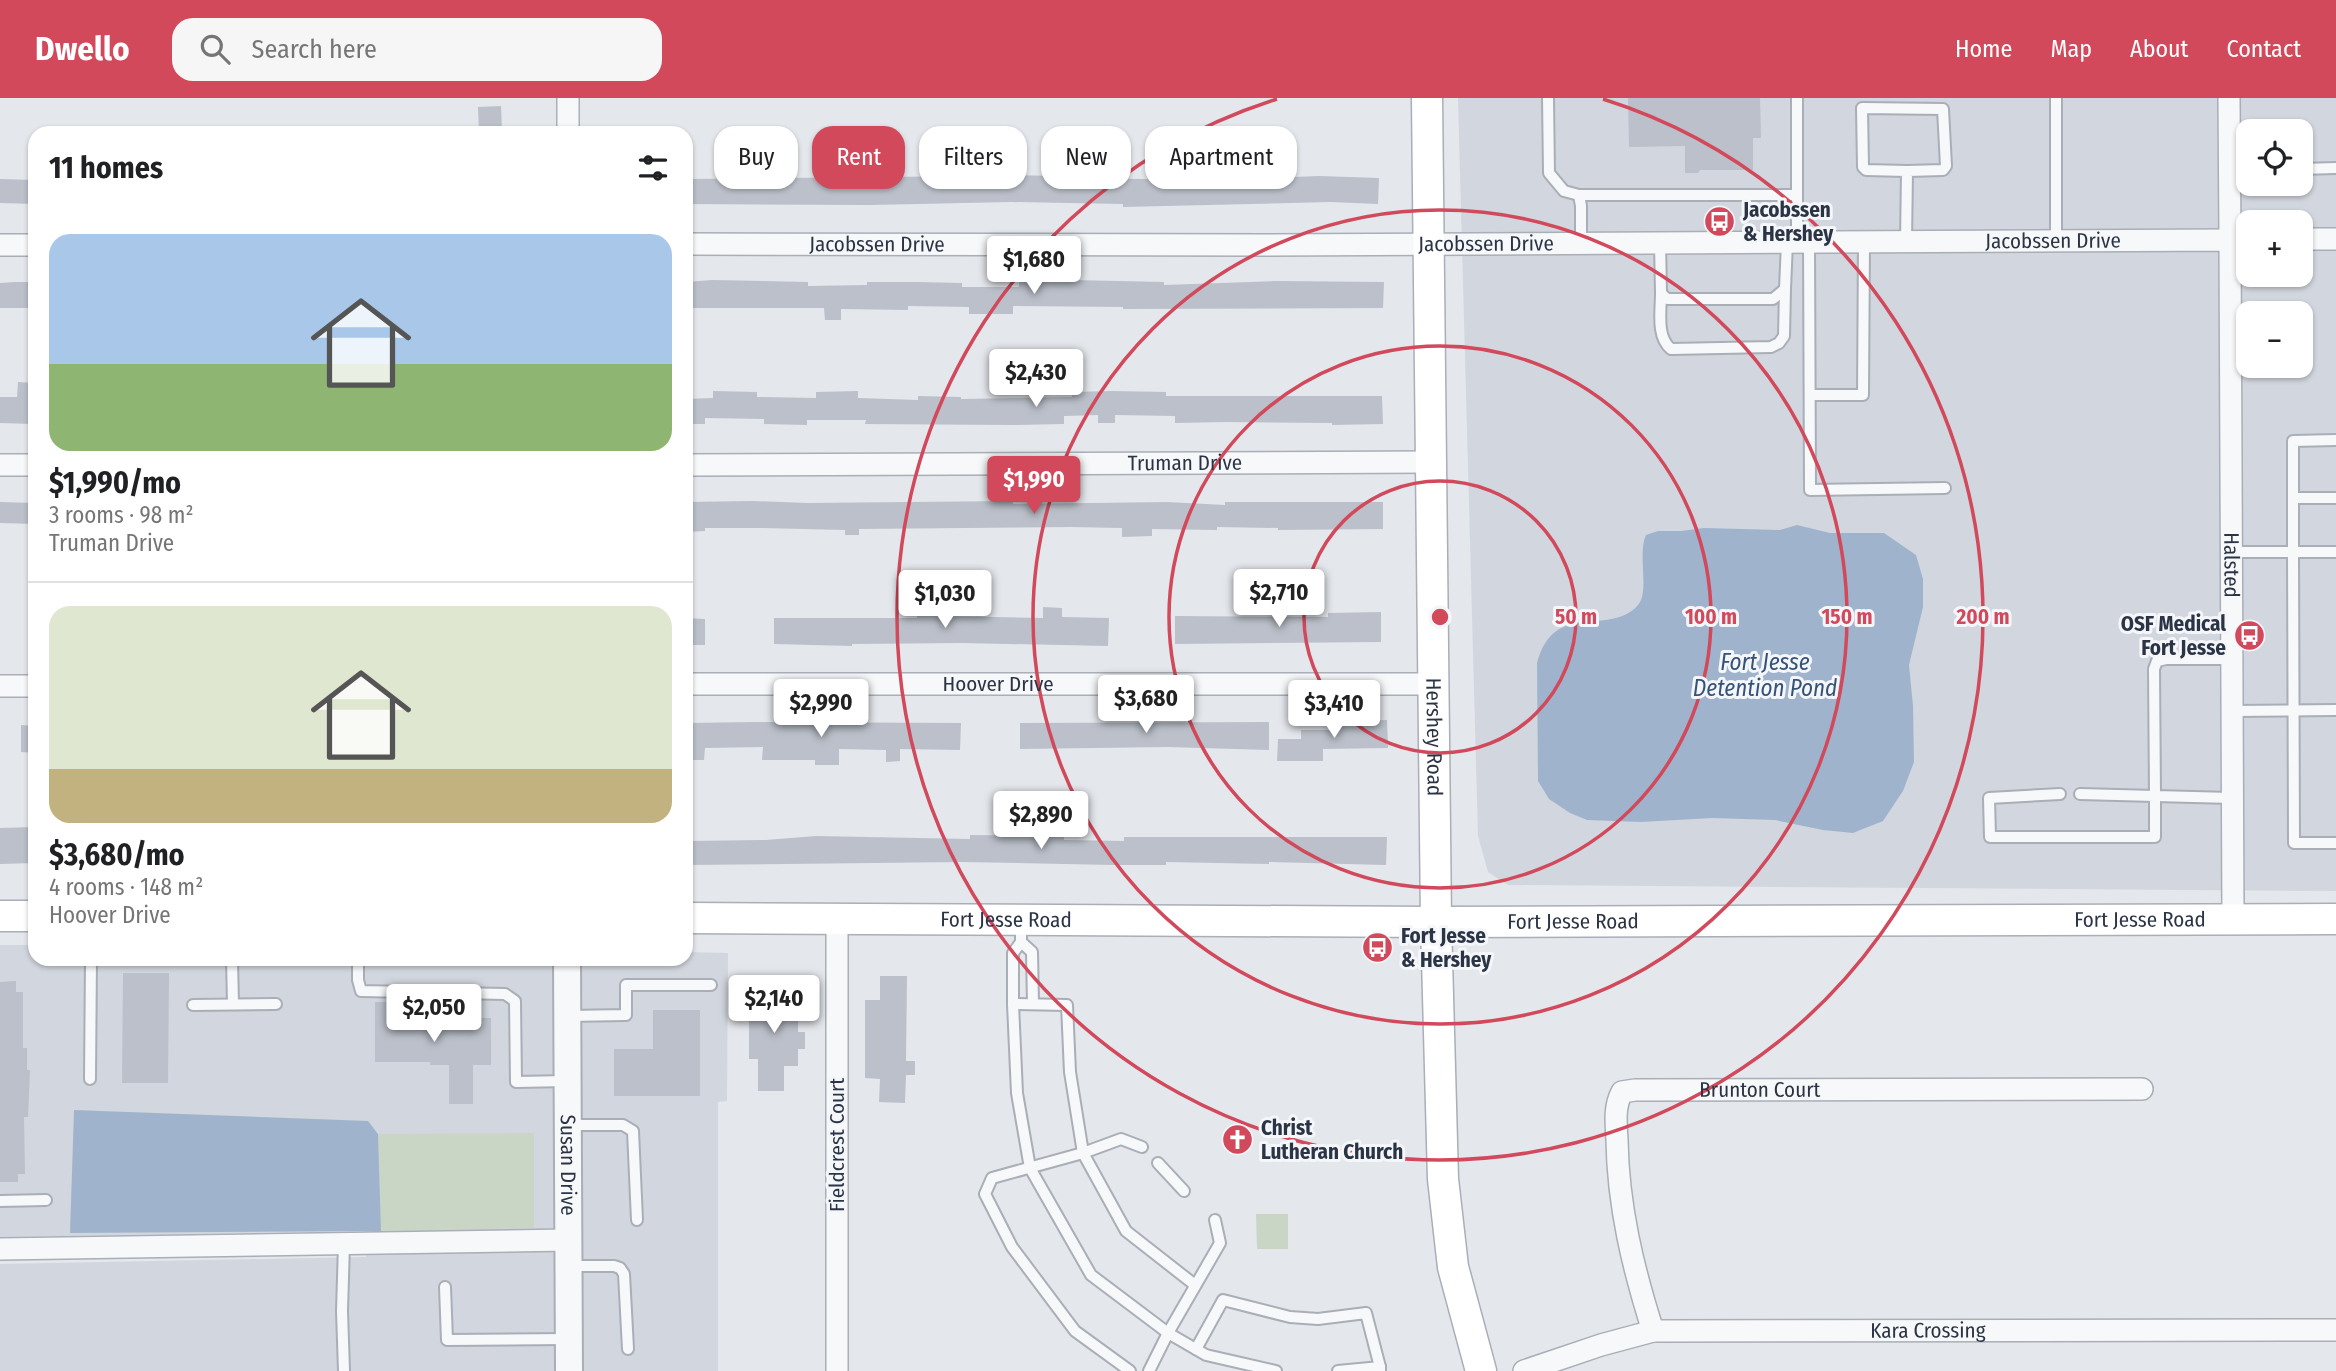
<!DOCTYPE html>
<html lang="en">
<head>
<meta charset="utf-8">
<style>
  :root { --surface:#fff; --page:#f6f6f6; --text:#202124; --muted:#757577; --line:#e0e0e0; --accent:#d1495b }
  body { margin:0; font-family:"Fira Sans Condensed",sans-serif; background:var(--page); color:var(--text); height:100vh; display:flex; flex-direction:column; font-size:26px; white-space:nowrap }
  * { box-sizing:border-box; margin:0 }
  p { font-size:23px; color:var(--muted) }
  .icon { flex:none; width:38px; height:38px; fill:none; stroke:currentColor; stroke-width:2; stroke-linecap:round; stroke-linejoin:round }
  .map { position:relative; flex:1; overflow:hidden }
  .panel { position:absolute; left:28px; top:28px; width:665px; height:840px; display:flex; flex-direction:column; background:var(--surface); border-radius:21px; box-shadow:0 2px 5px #0004 }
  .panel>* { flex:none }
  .banner { position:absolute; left:714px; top:28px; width:665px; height:63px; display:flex; gap:14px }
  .fabs { position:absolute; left:2236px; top:21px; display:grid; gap:14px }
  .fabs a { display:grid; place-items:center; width:77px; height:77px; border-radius:14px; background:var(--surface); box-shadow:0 2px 5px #0004; font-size:35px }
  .price { position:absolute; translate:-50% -60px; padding:0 16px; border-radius:7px; background:#fff; color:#222; font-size:23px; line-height:46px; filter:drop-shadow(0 2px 4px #0008) }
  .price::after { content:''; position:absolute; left:50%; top:42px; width:21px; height:16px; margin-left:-10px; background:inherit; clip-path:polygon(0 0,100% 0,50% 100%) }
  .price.on { background:var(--accent); color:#fff }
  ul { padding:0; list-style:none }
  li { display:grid; align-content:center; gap:14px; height:371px; padding:0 21px }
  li+li { border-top:2px solid var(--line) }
  li span { display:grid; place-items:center; height:217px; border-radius:21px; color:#555 }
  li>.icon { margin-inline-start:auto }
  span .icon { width:126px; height:126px; fill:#fffc; stroke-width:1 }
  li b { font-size:30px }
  h2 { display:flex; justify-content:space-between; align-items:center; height:84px; padding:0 21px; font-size:30px }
  .pill { padding:0 24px; border-radius:21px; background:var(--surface); box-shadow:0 2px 5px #0004; font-size:24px; line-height:63px }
  .pill.on { background:var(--accent); color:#fff }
  header { display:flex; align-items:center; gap:42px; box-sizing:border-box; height:98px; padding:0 35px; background:var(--accent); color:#fff }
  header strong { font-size:33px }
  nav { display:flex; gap:38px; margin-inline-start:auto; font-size:24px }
  .search { width:490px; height:63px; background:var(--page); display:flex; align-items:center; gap:18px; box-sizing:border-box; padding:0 24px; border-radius:21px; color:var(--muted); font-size:26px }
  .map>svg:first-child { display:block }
  .built { fill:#d2d6de; fill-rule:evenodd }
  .green { fill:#c9d6c5 }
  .water { fill:#9fb4cc }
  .building { fill:#bbc0ca }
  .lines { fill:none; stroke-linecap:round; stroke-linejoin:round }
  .service-casing { stroke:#a9aeb7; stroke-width:14 }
  .minor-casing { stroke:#a9aeb7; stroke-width:24 }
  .tertiary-casing { stroke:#a9aeb7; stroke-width:30 }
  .secondary-casing { stroke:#a9aeb7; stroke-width:33 }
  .service { stroke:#f7f8fa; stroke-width:10 }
  .minor { stroke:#f7f8fa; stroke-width:21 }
  .tertiary { stroke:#f7f8fa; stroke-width:26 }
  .secondary { stroke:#fff; stroke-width:30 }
  .ring { fill:none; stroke:#d1495b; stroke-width:3.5 }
  .labels { text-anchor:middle; stroke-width:6; stroke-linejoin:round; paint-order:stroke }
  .poi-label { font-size:21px; font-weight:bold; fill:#2b3445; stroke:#f4f6f9; text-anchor:start }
  .street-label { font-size:21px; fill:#2b3445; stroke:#f4f6f9 }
  .water-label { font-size:23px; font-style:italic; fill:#34527a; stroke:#f4f6f9 }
  .centre { fill:#d1495b; stroke:#f4f6f9; stroke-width:3.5 }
  .ring-label { font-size:21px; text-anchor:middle; font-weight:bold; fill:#d1495b; stroke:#f4f6f9; stroke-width:6; stroke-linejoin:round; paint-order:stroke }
</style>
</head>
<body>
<header>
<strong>Dwello</strong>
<div class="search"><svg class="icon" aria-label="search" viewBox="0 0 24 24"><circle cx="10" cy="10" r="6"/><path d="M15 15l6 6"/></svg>Search here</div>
<nav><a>Home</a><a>Map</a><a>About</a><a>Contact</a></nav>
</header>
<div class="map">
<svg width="2336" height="1273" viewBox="0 0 2336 1273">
  <rect width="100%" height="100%" fill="#e4e7ec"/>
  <g class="built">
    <path d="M 1458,0 L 2336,0 L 2336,793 L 1508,787 L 1488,774 L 1478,738 ZM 2249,33 L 2301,33 L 2301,86 L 2249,86 ZM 2249,124 L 2301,124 L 2301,177 L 2249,177 ZM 2249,215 L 2301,215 L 2301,268 L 2249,268 Z"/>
    <polygon points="0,847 35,847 35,861 686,861 686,854 728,855 727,1003 718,1004 718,1273 0,1273 0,1166 366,1159 365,1133 0,1139"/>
  </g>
  <g class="green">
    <polygon points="534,1035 534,1130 381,1133 378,1036"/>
    <polygon points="1256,1116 1288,1116 1288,1151 1257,1151"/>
  </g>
  <g class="water">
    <path d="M 1797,427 L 1830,435 L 1884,435 L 1916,457 L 1923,481 L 1923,509 L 1909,567 L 1913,608 L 1914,664 L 1903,693 L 1883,723 L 1853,735 L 1823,732 L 1775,722 L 1712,720 L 1641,724 L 1587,722 L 1570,715 L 1549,701 L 1538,683 L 1537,565 C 1555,500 1609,540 1638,507 C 1650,493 1637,456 1646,437 L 1658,433 L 1681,433 L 1704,430 L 1780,432 Z"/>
    <polygon points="74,1012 368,1023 378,1036 381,1133 70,1135"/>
  </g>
  <g class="building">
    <polygon points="1628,0 1760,0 1761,40 1753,40 1753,72 1700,72 1698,75 1685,75 1685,48 1629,49"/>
    <polygon points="501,8 502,32 479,33 478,9"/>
    <polygon points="983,66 1003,66 1003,77 1062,78 1062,80 1220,82 1319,78 1379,80 1378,106 1330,104 1123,109 1123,106 1011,104 870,107 686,106 686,81 983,78"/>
    <polygon points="0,81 35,82 35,106 0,105"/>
    <polygon points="712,182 808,184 808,188 867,187 867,184 918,184 962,185 962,189 1019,189 1019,184 1071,184 1071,182 1164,184 1164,187 1276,183 1384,184 1383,210 1123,211 1123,209 1013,208 1013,216 969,216 969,209 908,208 908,212 841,211 841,222 825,222 824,210 686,210 686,184"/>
    <polygon points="15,184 35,184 35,210 0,210 0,185"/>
    <polygon points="18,284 35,285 35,326 0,325 0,299 17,299"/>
    <polygon points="713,293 757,294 757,299 816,300 816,294 858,293 858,300 918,302 918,298 961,299 961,301 1072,299 1072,294 1112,293 1166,294 1166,298 1382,298 1383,326 1332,327 1332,325 1226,324 1175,325 1175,318 1115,317 1115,325 1098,325 1098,317 1064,318 1064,326 1013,327 865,326 866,322 807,322 807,327 764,326 764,321 705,320 705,326 686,326 686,301 713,300"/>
    <polygon points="752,403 807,405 1013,403 1013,406 1167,404 1225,407 1225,404 1383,404 1383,431 1278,432 1278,430 1217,429 1217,432 1152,431 1152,438 1122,439 1122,430 1071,429 859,431 859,437 845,437 845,432 761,430 705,430 705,433 686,434 686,404"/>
    <polygon points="0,404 35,405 35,426 0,425"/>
    <polygon points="1043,509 1062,510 1062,519 1109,520 1108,548 962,545 852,546 852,548 774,546 774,520 917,520 917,513 943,513 943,518 1043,520"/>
    <polygon points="1381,514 1381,544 1175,546 1175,518 1328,519 1328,515"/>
    <polygon points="686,520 705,521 705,547 686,547"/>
    <polygon points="1387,622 1388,650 1323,651 1323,663 1277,663 1278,641 1301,641 1301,632 1333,632 1333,624"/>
    <polygon points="756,624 961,625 960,652 900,651 900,663 886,664 886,652 839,651 839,667 815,667 815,662 762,662 763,649 705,650 704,662 686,662 686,625"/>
    <polygon points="1269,624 1269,652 1168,649 1020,651 1020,625"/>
    <polygon points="21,627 35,628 35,655 21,654"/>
    <polygon points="35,729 35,765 0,766 0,730"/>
    <polygon points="970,737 1064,738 1064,742 1124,743 1124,739 1387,739 1386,767 1269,764 1269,766 1166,764 1166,767 1114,767 962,764 686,767 686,743 766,742 816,738 970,741"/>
    <polygon points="123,875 169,875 168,985 122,985"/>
    <polygon points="880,878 907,878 906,963 915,963 915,977 906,977 905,1005 879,1004 880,981 865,980 865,902 880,902"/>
    <polygon points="758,881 784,881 784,906 798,906 798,934 805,934 805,951 798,951 798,968 784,968 784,993 758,993 758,961 749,961 749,912 758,912"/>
    <polygon points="16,883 16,894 23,894 23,950 27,950 27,972 30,972 28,1019 24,1019 25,1076 18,1076 18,1084 0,1084 0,884"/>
    <polygon points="375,904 420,904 420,920 491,920 491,967 473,967 473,1006 449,1006 449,967 430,967 430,964 375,964"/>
    <polygon points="653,912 700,912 700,998 614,998 614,951 653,951"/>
  </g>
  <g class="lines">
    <defs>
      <g id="service">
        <polyline points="1548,0 1549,75 1564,93 1579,97 1581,108 1581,145"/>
        <polyline points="2056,0 2056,143"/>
        <polyline points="2301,71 2336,70"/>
        <polyline points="2230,72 2249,72"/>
        <polyline points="1579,97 1797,97"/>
        <polyline points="1660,144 1661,195 1667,201 1773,201 1785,191 1787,144"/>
        <polyline points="1797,144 1797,0"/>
        <polyline points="1809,144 1810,392 1945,390"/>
        <polyline points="1906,144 1907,73 1866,72 1863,69 1862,10 1943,11 1946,68 1943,72 1907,73"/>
        <path d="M 1661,195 C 1661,213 1656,239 1671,251 L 1771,249 L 1779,245 L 1784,238 L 1785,191"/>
        <polyline points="1810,297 1863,297 1864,144"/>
        <polyline points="2293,400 2336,400"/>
        <polyline points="2231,454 2293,454 2293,343 2336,342"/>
        <polyline points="2336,454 2293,454 2294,745 2336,745"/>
        <polyline points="2232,561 2166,561 2157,563 2154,571 2155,698 2232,700"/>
        <polyline points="2232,613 2336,612"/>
        <polyline points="2060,696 1989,700 1990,739 2155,739 2155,698 2080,696"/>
        <polyline points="1021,824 1021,844 1013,855 1013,906 1017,995 1030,1070 1091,1177 1168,1235 1206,1257 1276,1273"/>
        <polyline points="1021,844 1032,854 1033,906"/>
        <polyline points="232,861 233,906"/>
        <polyline points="358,861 358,882 361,893 505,896 515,903 516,984 568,983"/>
        <polyline points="1013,906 1067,907 1070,974 1083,1055 1126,1133 1195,1187"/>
        <polyline points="193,907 276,906"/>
        <polyline points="568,918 626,917 626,887 711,887"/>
        <polyline points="90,981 91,861"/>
        <polyline points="568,1027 623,1027 633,1033 637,1122"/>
        <polyline points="1158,1065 1184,1093"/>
        <polyline points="0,1103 46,1102"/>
        <polyline points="344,1146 342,1213 344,1273"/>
        <polyline points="568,1168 614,1168 620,1170 624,1176 628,1251"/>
        <polyline points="445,1189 447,1242 569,1241"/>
        <polyline points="1196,1251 1223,1202 1290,1219 1318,1221 1366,1215 1380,1269"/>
        <polyline points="1130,1273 1075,1233 1012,1149 985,1096 992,1080 1083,1055 1121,1041 1142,1049"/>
        <polyline points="1149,1273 1168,1235 1220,1145 1215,1122"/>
        <polyline points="1338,1273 1380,1269 1380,1273"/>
      </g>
      <g id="minor">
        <polyline points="568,0 568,35"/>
        <polyline points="2229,0 2230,142 2249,142"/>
        <polyline points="2301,141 2336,141"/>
        <path id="s1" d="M 686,146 L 1266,147 L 2230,142 L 2233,821"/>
        <polyline points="0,147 35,147"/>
        <polyline points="0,367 35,367"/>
        <path id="s2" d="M 686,367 L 1433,364"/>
        <path id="s3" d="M 686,586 L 1435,586"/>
        <polyline points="0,588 35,588"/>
        <polyline points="837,821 837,1273"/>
        <polyline points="0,1151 568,1142"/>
        <path id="s4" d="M 1653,1233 C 1633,1170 1618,1108 1617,1042 C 1616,1024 1614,1009 1622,994 L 1635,992 L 2142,991"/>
        <path id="s5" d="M 1524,1273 L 1601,1247 L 1653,1233 L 2336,1232"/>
      </g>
      <g id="tertiary">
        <path id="s6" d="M 567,861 L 569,1273"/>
      </g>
      <g id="secondary">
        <path id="s7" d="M 1427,0 L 1436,824 L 1443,1081 L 1453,1169 L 1481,1273"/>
        <polyline points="0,818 35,818"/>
        <path id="s8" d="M 686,820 L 1436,824 L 2336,821"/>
      </g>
    </defs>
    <use href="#service" class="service-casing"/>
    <use href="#minor" class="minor-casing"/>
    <use href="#tertiary" class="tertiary-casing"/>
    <use href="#secondary" class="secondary-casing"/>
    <use href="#service" class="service"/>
    <use href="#minor" class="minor"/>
    <use href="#tertiary" class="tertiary"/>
    <use href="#secondary" class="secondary"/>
  </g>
  <g class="ring">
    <circle cx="1440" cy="519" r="136"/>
    <circle cx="1440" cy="519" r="271"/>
    <circle cx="1440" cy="519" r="407"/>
    <path d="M1603 1A543 543 0 1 1 1277 1"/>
  </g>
  <defs>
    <symbol id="bus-disc" viewBox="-11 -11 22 22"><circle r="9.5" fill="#d1495b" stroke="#f4f6f9"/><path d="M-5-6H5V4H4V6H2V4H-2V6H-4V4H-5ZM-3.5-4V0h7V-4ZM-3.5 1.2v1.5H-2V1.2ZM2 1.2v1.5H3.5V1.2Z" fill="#fff"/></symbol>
    <symbol id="church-disc" viewBox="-11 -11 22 22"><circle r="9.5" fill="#d1495b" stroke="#f4f6f9"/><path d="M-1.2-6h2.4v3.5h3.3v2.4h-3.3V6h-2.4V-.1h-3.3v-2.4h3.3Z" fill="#fff"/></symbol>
  </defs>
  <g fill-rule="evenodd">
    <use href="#bus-disc" x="1702" y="106" width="35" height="35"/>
    <use href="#bus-disc" x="2232" y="520" width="35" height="35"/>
    <use href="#bus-disc" x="1360" y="832" width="35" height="35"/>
    <use href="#church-disc" x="1220" y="1024" width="35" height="35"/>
  </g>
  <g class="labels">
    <g class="poi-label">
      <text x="1743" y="119">Jacobssen<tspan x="1743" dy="24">&amp; Hershey</tspan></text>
      <text x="2226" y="533" text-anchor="end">OSF Medical<tspan x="2226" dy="24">Fort Jesse</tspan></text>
      <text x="1401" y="845">Fort Jesse<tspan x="1401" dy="24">&amp; Hershey</tspan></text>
      <text x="1261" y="1037">Christ<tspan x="1261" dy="24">Lutheran Church</tspan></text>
    </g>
    <g class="street-label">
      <text dy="7" stroke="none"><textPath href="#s1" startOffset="1367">Jacobssen Drive</textPath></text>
      <text dy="7" stroke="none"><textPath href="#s1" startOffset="800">Jacobssen Drive</textPath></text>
      <text dy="7" stroke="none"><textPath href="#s1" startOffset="191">Jacobssen Drive</textPath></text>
      <text dy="7" stroke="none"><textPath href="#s2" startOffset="499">Truman Drive</textPath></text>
      <text dy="7" stroke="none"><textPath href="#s1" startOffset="1869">Halsted</textPath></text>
      <text dy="7" stroke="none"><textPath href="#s3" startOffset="312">Hoover Drive</textPath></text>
      <text dy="7" stroke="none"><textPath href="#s7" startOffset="639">Hershey Road</textPath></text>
      <text dy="7" stroke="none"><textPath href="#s8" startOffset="320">Fort Jesse Road</textPath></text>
      <text dy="7" stroke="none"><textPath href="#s8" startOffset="1454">Fort Jesse Road</textPath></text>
      <text dy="7" stroke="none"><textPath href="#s8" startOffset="887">Fort Jesse Road</textPath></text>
      <text dy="7" stroke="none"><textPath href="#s4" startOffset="382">Brunton Court</textPath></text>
      <text transform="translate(837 1047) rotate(-90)" y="7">Fieldcrest Court</text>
      <text dy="7" stroke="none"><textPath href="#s6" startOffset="206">Susan Drive</textPath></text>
      <text dy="7" stroke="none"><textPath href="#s5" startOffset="410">Kara Crossing</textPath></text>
    </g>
    <g class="water-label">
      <text x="1765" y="572">Fort Jesse<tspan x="1765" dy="26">Detention Pond</tspan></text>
    </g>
  </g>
  <circle cx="1440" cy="519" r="10" class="centre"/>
  <g class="ring-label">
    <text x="1576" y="526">50 m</text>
    <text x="1711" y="526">100 m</text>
    <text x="1847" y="526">150 m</text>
    <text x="1983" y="526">200 m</text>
  </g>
</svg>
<div class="fabs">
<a><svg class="icon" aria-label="locate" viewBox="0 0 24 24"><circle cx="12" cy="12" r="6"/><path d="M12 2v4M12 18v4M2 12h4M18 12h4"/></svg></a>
<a>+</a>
<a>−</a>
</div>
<b class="price" style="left:1034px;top:198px">$1,680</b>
<b class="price" style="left:1036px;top:311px">$2,430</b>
<b class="price on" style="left:1034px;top:418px">$1,990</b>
<b class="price" style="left:1279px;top:531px">$2,710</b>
<b class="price" style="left:945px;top:532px">$1,030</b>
<b class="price" style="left:1146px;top:637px">$3,680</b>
<b class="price" style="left:821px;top:641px">$2,990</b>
<b class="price" style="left:1334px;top:642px">$3,410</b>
<b class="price" style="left:1041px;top:753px">$2,890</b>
<b class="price" style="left:774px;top:937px">$2,140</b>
<b class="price" style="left:434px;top:946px">$2,050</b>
<div class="banner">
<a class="pill">Buy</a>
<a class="pill on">Rent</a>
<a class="pill">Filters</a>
<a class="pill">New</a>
<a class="pill">Apartment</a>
</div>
<section class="panel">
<h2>11 homes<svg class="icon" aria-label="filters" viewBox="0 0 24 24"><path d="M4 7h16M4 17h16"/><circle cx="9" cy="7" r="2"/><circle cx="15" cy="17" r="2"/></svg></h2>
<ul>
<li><span style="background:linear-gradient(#a9c7e8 60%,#8fb573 0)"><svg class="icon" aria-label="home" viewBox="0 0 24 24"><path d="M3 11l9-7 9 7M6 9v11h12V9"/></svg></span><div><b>$1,990/mo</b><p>3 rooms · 98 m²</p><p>Truman Drive</p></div></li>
<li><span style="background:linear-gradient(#dfe7d0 75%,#c2b280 0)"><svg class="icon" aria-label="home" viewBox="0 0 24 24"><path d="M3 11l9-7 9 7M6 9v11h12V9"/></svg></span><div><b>$3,680/mo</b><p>4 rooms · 148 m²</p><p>Hoover Drive</p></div></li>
</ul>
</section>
</div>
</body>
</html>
